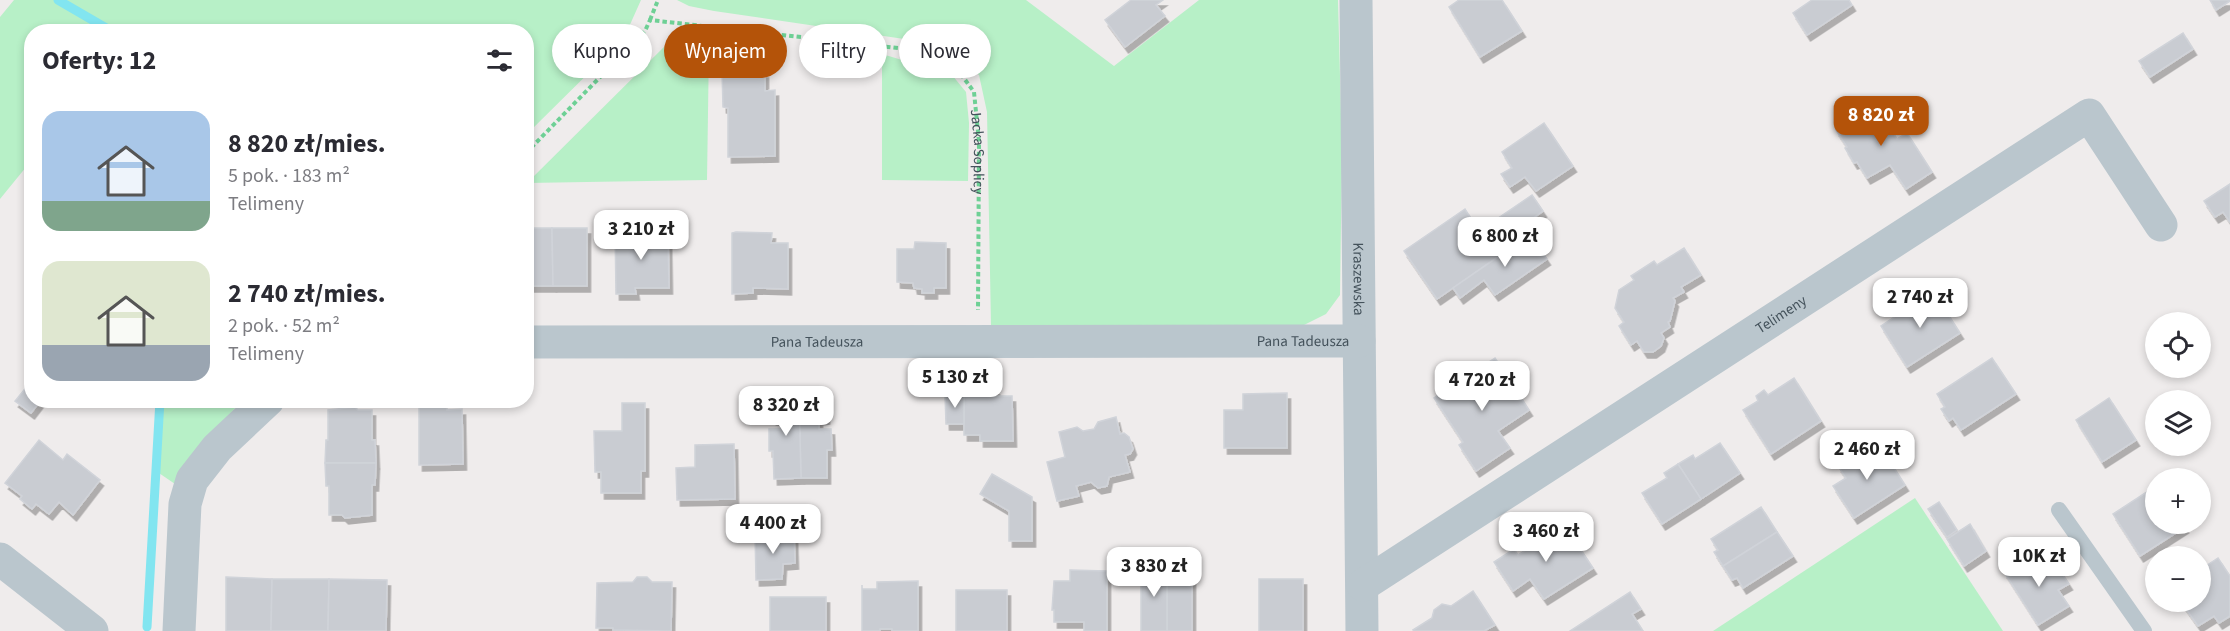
<!DOCTYPE html>
<html lang="pl">
<head>
<meta charset="utf-8">
<style>
  :root { --surface:#fff; --page:#f7f7f7; --text:#2b2b33; --muted:#7c7c81; --accent:#b45309 }
  body { margin:0; font-family:"Source Sans 3",sans-serif; background:var(--page); color:var(--text); height:100vh; display:flex; flex-direction:column; font-size:22px; white-space:nowrap }
  * { box-sizing:border-box; margin:0 }
  p { font-size:20px; color:var(--muted) }
  .icon { flex:none; width:33px; height:33px; fill:none; stroke:currentColor; stroke-width:2; stroke-linecap:round; stroke-linejoin:round }
  .map { position:relative; flex:1; overflow:hidden }
  .side { position:absolute; left:24px; top:24px; width:510px; height:384px; display:flex; flex-direction:column; background:var(--surface); border-radius:24px; box-shadow:0 3px 9px #0003 }
  .side>* { flex:none }
  .banner { position:absolute; left:552px; top:24px; width:570px; height:54px; display:flex; gap:12px }
  .fabs { position:absolute; left:2145px; top:312px; display:grid; gap:12px }
  .fabs a { display:grid; place-items:center; width:66px; height:66px; border-radius:50%; background:var(--surface); box-shadow:0 3px 9px #0003; font-size:30px }
  .price { position:absolute; translate:-50% -51px; padding:0 14px; border-radius:12px; background:#fff; color:#222; font-size:20px; line-height:39px; filter:drop-shadow(0 2px 3px #0008) }
  .price::after { content:''; position:absolute; left:50%; top:36px; width:18px; height:14px; margin-left:-9px; background:inherit; clip-path:polygon(0 0,100% 0,50% 100%) }
  .price.selected { background:var(--accent); color:#fff }
  ul { padding:0; list-style:none }
  li { display:flex; align-items:center; gap:18px; height:150px; padding:0 18px }
  li span { display:grid; place-items:center; flex:none; width:168px; height:120px; border-radius:18px; color:#555 }
  li>.icon { margin-inline-start:auto }
  span .icon { width:72px; height:72px; fill:#fffc; stroke-width:1 }
  li b { font-size:26px }
  h2 { display:flex; justify-content:space-between; align-items:center; height:72px; padding:0 18px; font-size:26px }
  .chip { padding:0 21px; border-radius:27px; background:var(--surface); box-shadow:0 3px 9px #0003; font-size:21px; line-height:54px }
  .chip.selected { background:var(--accent); color:#fff }
  .map>svg:first-child { display:block }
  .green { fill:#b7f0c7 }
  .lines { fill:none; stroke-linecap:round; stroke-linejoin:round }
  .stream { stroke:#82e5f0; stroke-width:9 }
  .building { fill:#c9ccd2; stroke:#d0d3d9; stroke-width:1.5; filter:url(#shadow) }
  .path { stroke:#6ed095; stroke-width:4; stroke-dasharray:4.5 3; stroke-linecap:butt }
  .lane { stroke:#bac6cd; stroke-width:16 }
  .street { stroke:#bac6cd; stroke-width:33 }
  .labels { text-anchor:middle; stroke-width:6; stroke-linejoin:round; paint-order:stroke }
  .street-label { font-size:15px; fill:#44525b; stroke:#fff }
</style>
</head>
<body>
<div class="map">
<svg width="2230" height="631" viewBox="0 0 2230 631">
  <defs>
    <filter id="shadow"><feDropShadow dx="3.5" dy="6" stdDeviation="0" flood-color="#0004"/></filter>
  </defs>
  <rect width="100%" height="100%" fill="#efecec"/>
  <g class="green">
    <polygon points="14,0 641,0 624,38 527,134 526,32 32,32 31,161 0,199 0,17"/>
    <polygon points="677,0 1026,0 1114,66 1199,0 1338,0 1342,152 1340,295 1326,314 1304,325 991,325 987,112 979,75 938,44 714,11 689,6"/>
    <polygon points="668,43 709,45 707,180 527,183"/>
    <polygon points="882,54 952,75 966,92 969,123 968,181 882,180"/>
    <polygon points="158,401 242,401 199,446 178,486 153,469"/>
    <polygon points="1915,498 2003,631 1713,631"/>
  </g>
  <g class="lines">
    <g class="stream">
      <polyline points="58,0 113,32"/>
      <polyline points="147,627 160,400"/>
    </g>
  </g>
  <g class="building">
    <polygon points="1131,0 1163,0 1156,5 1165,16 1125,47 1105,20"/>
    <polygon points="1459,0 1502,0 1522,31 1480,57 1449,7"/>
    <polygon points="1812,0 1849,0 1852,5 1807,35 1793,13"/>
    <polygon points="2210,0 2230,0 2230,1 2216,10"/>
    <polygon points="2183,33 2193,49 2150,77 2139,61"/>
    <polygon points="722,72 765,72 765,91 775,90 775,156 728,157 728,108 723,107"/>
    <polygon points="1873,103 1897,139 1907,133 1932,172 1906,189 1890,165 1867,178 1857,162 1854,163 1845,148 1847,147 1836,130 1849,122 1844,115 1858,105 1861,110"/>
    <polygon points="1544,123 1573,166 1536,191 1525,177 1510,187 1501,174 1512,168 1502,152"/>
    <polygon points="2230,184 2230,222 2223,212 2215,217 2204,201"/>
    <polygon points="1532,195 1543,211 1532,219 1539,228 1437,299 1404,251 1465,209 1479,231"/>
    <polygon points="526,228 552,228 553,286 526,286"/>
    <polygon points="552,228 587,228 587,286 553,286"/>
    <polygon points="615,228 640,228 639,238 650,238 650,235 668,234 669,288 635,288 636,294 616,294"/>
    <polygon points="736,232 772,233 771,243 788,243 788,289 753,288 753,293 732,294 732,233"/>
    <polygon points="1530,235 1547,259 1495,295 1484,280 1460,298 1453,288"/>
    <polygon points="915,242 946,243 946,288 934,288 934,293 922,293 922,289 914,288 913,283 897,282 897,249 914,249"/>
    <polygon points="1684,248 1701,275 1681,287 1684,292 1673,298 1675,301 1670,321 1668,322 1670,327 1661,333 1664,338 1661,346 1653,352 1644,352 1637,341 1631,345 1619,326 1624,322 1615,308 1619,290 1634,280 1631,276 1654,261 1657,265"/>
    <polygon points="1933,291 1960,333 1907,367 1881,326"/>
    <polygon points="1495,358 1529,410 1498,431 1510,448 1476,471 1459,445 1463,442 1434,398 1451,386 1455,377 1466,377"/>
    <polygon points="1992,358 2016,394 1961,430 1953,418 1949,421 1941,409 1945,407 1937,394"/>
    <polygon points="1794,378 1821,421 1771,454 1743,410 1758,401 1756,396 1764,390 1768,395"/>
    <polygon points="32,380 32,400 41,400 31,413 15,401"/>
    <polygon points="964,389 996,389 996,396 1012,396 1013,441 980,441 980,435 964,435"/>
    <polygon points="826,393 826,418 819,419 819,429 831,429 832,450 827,450 827,478 801,478 799,394"/>
    <polygon points="1287,393 1287,448 1224,448 1224,410 1243,410 1243,394"/>
    <polygon points="773,394 799,394 801,478 774,479 773,451 769,451 769,429 781,429 780,419 773,419"/>
    <polygon points="945,394 964,394 964,424 946,424"/>
    <polygon points="2109,398 2136,440 2102,462 2076,420"/>
    <polygon points="622,403 645,403 645,471 641,471 641,493 601,493 601,472 595,472 594,431 622,431"/>
    <polygon points="419,406 447,406 447,410 462,409 463,464 419,465"/>
    <polygon points="355,407 358,410 372,410 372,440 375,440 376,463 325,463 326,440 328,440 328,410"/>
    <polygon points="1116,417 1120,434 1124,433 1129,437 1133,449 1130,454 1125,455 1130,472 1109,477 1107,486 1098,488 1091,482 1076,486 1079,496 1057,501 1047,462 1065,457 1059,432 1077,427 1083,431 1094,429 1098,422"/>
    <polygon points="39,440 63,460 67,454 100,480 73,515 59,502 49,514 36,504 32,509 20,499 22,496 5,483"/>
    <polygon points="1720,443 1740,473 1701,499 1678,464 1693,455 1695,459"/>
    <polygon points="734,444 735,499 677,500 676,468 695,467 695,445"/>
    <polygon points="1880,446 1905,485 1854,518 1833,486 1846,478 1838,466 1862,450 1866,456"/>
    <polygon points="325,463 376,463 375,485 372,485 372,515 345,518 342,515 329,515 329,486 326,486"/>
    <polygon points="1678,464 1701,499 1662,524 1642,493 1667,478 1664,473"/>
    <polygon points="992,474 1032,497 1032,541 1009,541 1009,511 980,494"/>
    <polygon points="2156,486 2156,524 2182,524 2185,527 2140,556 2113,514"/>
    <polygon points="1939,502 1957,530 1947,537 1928,509"/>
    <polygon points="1761,507 1777,532 1723,566 1714,552 1718,550 1711,539"/>
    <polygon points="1970,524 1986,551 1964,566 1947,539"/>
    <polygon points="1565,525 1569,531 1573,531 1576,537 1575,541 1593,568 1544,599 1530,579 1513,591 1494,562 1514,549 1518,555 1534,545 1535,542 1542,537 1545,538"/>
    <polygon points="1777,532 1793,556 1743,588 1737,578 1732,580 1723,566"/>
    <polygon points="755,533 794,534 795,563 783,564 782,579 756,580"/>
    <polygon points="2031,554 2042,569 2054,561 2069,584 2058,590 2069,606 2038,625 2004,572"/>
    <polygon points="2218,558 2230,576 2230,616 2219,623 2214,616 2198,626 2181,602 2200,602 2200,570"/>
    <rect x="1167" y="565" width="25" height="66"/>
    <polygon points="1167,565 1167,631 1141,631 1141,566"/>
    <polygon points="1070,570 1107,571 1107,631 1084,631 1084,622 1054,622 1054,610 1052,610 1054,581 1070,581"/>
    <polygon points="226,577 272,579 271,631 226,631"/>
    <polygon points="637,577 647,577 652,582 672,582 671,631 613,630 613,628 596,628 597,583 633,582"/>
    <polygon points="272,579 329,579 328,631 271,631"/>
    <polygon points="329,579 387,580 386,631 328,631"/>
    <rect x="1259" y="579" width="44" height="52"/>
    <polygon points="918,581 918,631 892,631 892,629 880,629 880,631 862,631 862,585 862,589 877,589 877,582"/>
    <rect x="956" y="590" width="51" height="41"/>
    <polygon points="1473,591 1495,625 1484,631 1414,631 1413,630 1432,618 1434,610 1442,604 1451,606"/>
    <polygon points="1630,592 1641,609 1632,614 1643,631 1570,631"/>
    <rect x="770" y="597" width="56" height="34"/>
  </g>
  <g class="lines">
    <g class="path">
      <polyline points="650,20 658,0"/>
      <path id="s1" d="M 526,153 L 645,31 L 650,20 L 924,51 L 939,56 L 958,70 L 974,92 L 979,142 L 978,310"/>
    </g>
    <polyline class="lane" points="2059,510 2144,631"/>
    <g class="street">
      <path id="s2" d="M 1356,0 L 1362,631"/>
      <path id="s3" d="M 526,342 L 1359,341"/>
      <polyline points="0,559 92,631"/>
      <path id="s4" d="M 1363,585 L 2089,115 L 2161,225"/>
      <polyline points="179,631 185,504 192,480 217,448 268,400"/>
    </g>
  </g>
  <g class="labels">
    <g class="street-label">
      <text dy="5" stroke="none"><textPath href="#s1" startOffset="585">Jacka Soplicy</textPath></text>
      <text dy="5" stroke="none"><textPath href="#s2" startOffset="279">Kraszewska</textPath></text>
      <text dy="5" stroke="none"><textPath href="#s4" startOffset="498">Telimeny</textPath></text>
      <text dy="5" stroke="none"><textPath href="#s3" startOffset="777">Pana Tadeusza</textPath></text>
      <text dy="5" stroke="none"><textPath href="#s3" startOffset="291">Pana Tadeusza</textPath></text>
    </g>
  </g>
</svg>
<div class="fabs">
<a><svg class="icon" aria-label="locate" viewBox="0 0 24 24"><circle cx="12" cy="12" r="6"/><path d="M12 2v4M12 18v4M2 12h4M18 12h4"/></svg></a>
<a><svg class="icon" aria-label="layers" viewBox="0 0 24 24"><path d="M12 4l9 5-9 5-9-5zM3 14l9 5 9-5"/></svg></a>
<a>+</a>
<a>−</a>
</div>
<b class="price selected" style="left:1881px;top:147px">8 820 zł</b>
<b class="price" style="left:641px;top:261px">3 210 zł</b>
<b class="price" style="left:1505px;top:268px">6 800 zł</b>
<b class="price" style="left:1920px;top:329px">2 740 zł</b>
<b class="price" style="left:955px;top:409px">5 130 zł</b>
<b class="price" style="left:1482px;top:412px">4 720 zł</b>
<b class="price" style="left:786px;top:437px">8 320 zł</b>
<b class="price" style="left:1867px;top:481px">2 460 zł</b>
<b class="price" style="left:773px;top:555px">4 400 zł</b>
<b class="price" style="left:1546px;top:563px">3 460 zł</b>
<b class="price" style="left:2039px;top:588px">10K zł</b>
<b class="price" style="left:1154px;top:598px">3 830 zł</b>
<div class="banner">
<a class="chip">Kupno</a>
<a class="chip selected">Wynajem</a>
<a class="chip">Filtry</a>
<a class="chip">Nowe</a>
</div>
<section class="side">
<h2>Oferty: 12<svg class="icon" aria-label="filters" viewBox="0 0 24 24"><path d="M4 7h16M4 17h16"/><circle cx="9" cy="7" r="2"/><circle cx="15" cy="17" r="2"/></svg></h2>
<ul>
<li><span style="background:linear-gradient(#a9c7e8 75%,#7fa58c 0)"><svg class="icon" aria-label="home" viewBox="0 0 24 24"><path d="M3 11l9-7 9 7M6 9v11h12V9"/></svg></span><div><b>8 820 zł/mies.</b><p>5 pok. · 183 m²</p><p>Telimeny</p></div></li>
<li><span style="background:linear-gradient(#dfe7d0 70%,#9aa5b1 0)"><svg class="icon" aria-label="home" viewBox="0 0 24 24"><path d="M3 11l9-7 9 7M6 9v11h12V9"/></svg></span><div><b>2 740 zł/mies.</b><p>2 pok. · 52 m²</p><p>Telimeny</p></div></li>
</ul>
</section>
</div>
</body>
</html>
